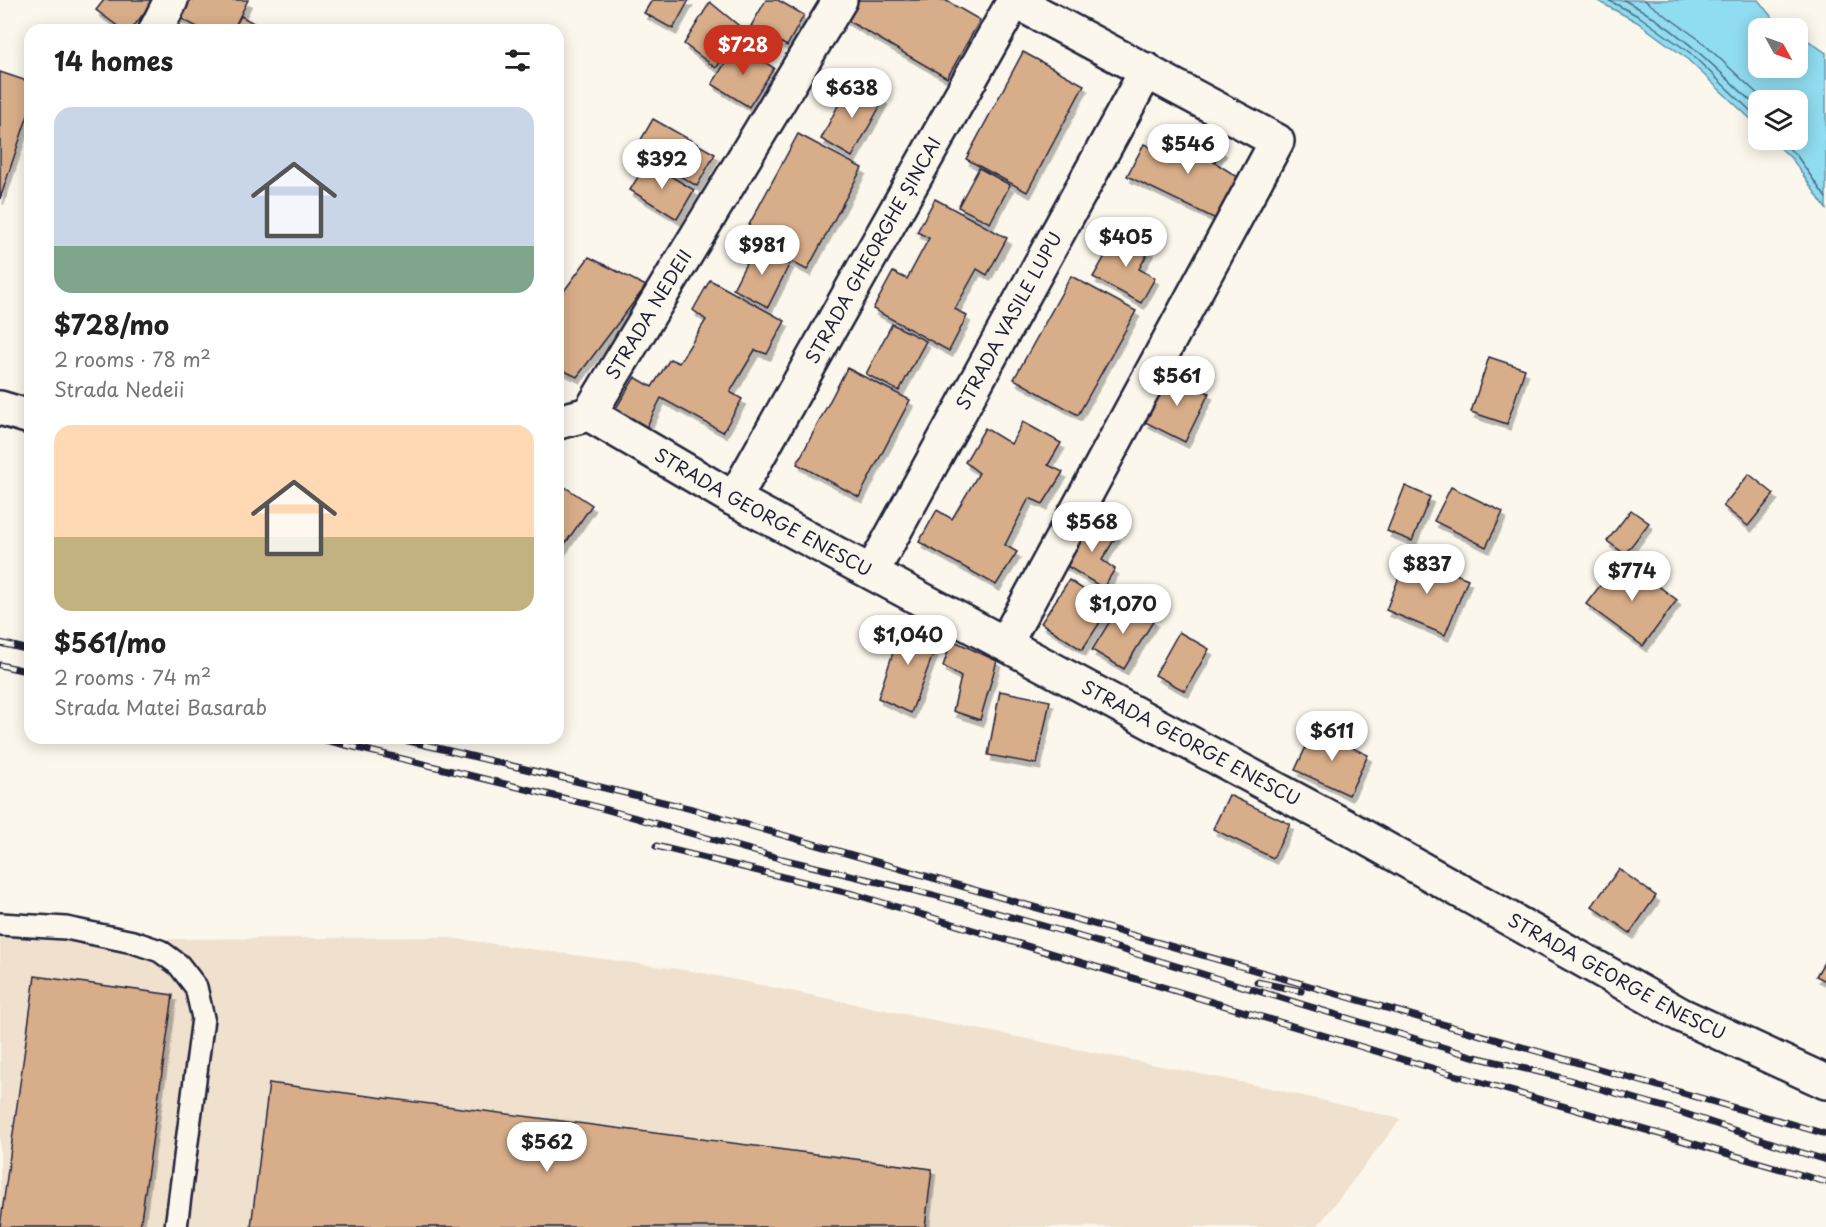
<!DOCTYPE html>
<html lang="en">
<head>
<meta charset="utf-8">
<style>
  :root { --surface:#fff; --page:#f2f2f2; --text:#222; --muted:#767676; --accent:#c8321e }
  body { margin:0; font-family:"Playpen Sans",sans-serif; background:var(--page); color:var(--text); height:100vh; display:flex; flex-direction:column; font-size:22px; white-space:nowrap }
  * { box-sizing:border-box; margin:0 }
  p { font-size:20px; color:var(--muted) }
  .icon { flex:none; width:33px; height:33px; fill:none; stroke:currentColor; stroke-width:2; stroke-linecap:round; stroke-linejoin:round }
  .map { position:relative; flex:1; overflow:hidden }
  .sheet { position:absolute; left:24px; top:24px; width:540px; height:720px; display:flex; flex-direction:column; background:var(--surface); border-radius:18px; box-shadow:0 3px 15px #0003 }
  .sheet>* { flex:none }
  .needle { width:39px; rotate:130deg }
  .controls { position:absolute; left:1748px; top:18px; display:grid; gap:12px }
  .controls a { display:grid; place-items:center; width:60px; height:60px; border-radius:12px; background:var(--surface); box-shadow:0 3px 15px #0003; font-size:30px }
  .price { position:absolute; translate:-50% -51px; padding:0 14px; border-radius:21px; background:#fff; color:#222; font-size:20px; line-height:39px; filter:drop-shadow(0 2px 3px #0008) }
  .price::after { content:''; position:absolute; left:50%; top:36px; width:18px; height:14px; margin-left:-9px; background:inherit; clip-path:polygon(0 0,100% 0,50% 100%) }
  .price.selected { background:var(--accent); color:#fff }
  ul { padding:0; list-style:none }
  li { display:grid; align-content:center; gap:12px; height:318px; padding:0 30px }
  li span { display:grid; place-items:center; height:186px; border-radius:18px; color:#555 }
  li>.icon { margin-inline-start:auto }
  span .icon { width:108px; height:108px; fill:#fffc; stroke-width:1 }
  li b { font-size:26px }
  h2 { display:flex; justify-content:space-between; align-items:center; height:72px; padding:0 30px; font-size:26px }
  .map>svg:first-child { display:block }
  .built { fill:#f0e1ce }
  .water { fill:#90dcf0; stroke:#6492a8; stroke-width:1.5 }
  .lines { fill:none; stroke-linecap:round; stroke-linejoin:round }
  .shore { stroke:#4e6c83; stroke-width:1.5 }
  .building { fill:#d8ad89; stroke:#22223b; stroke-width:1.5; filter:url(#shadow) }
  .service-casing { stroke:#22223b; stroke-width:26 }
  .minor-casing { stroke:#22223b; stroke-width:38 }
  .tertiary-casing { stroke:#22223b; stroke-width:38 }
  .service { stroke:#fbf7ec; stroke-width:21 }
  .minor { stroke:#fbf7ec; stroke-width:33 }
  .tertiary { stroke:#fbf7ec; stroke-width:33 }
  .rail-casing { stroke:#22223b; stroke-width:7 }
  .rail { stroke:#fbf7ec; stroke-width:4.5; stroke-dasharray:14; stroke-linecap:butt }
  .labels { text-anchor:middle; stroke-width:6; stroke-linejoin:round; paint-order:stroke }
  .street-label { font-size:18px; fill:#22223b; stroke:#fbf7ec }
</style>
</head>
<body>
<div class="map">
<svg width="1826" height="1227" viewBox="0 0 1826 1227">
  <defs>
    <filter id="shadow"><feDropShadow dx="3.5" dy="6" stdDeviation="0" flood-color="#0004"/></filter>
  </defs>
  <rect width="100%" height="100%" fill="#fbf7ec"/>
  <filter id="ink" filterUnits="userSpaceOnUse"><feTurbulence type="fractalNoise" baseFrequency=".0167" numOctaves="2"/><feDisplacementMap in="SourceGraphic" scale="12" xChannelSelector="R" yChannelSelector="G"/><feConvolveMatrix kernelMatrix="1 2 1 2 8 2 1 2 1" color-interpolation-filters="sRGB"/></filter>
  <g filter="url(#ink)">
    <polygon class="built" points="0,928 167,939 443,937 692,971 1270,1088 1401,1119 1317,1227 0,1227"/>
    <polygon class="water" points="1596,0 1758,0 1774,20 1788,28 1758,28 1758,68 1797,68 1797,33 1826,53 1826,209 1793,160 1772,140 1797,140 1797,100 1758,100 1758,126 1685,57 1637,22"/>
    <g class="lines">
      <g class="shore">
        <polyline points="1608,0 1640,17 1689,52 1758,118"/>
        <path d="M 1624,0 C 1677,28 1715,67 1758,108"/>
        <polyline points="1644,0 1700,40 1764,100"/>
        <polyline points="1780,140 1797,156 1826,198"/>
      </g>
    </g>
    <g class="building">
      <polygon points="104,0 154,0 131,30 123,30 96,10"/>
      <polygon points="185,0 248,0 233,30 203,30 176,16"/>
      <polygon points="652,0 689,0 673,29 644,13"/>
      <polygon points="766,0 778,0 804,15 787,46 751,26"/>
      <polygon points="856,0 945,0 980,20 947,78 845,19"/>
      <polygon points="710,2 744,30 716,68 684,44"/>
      <polygon points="241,16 266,30 233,30"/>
      <polygon points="737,44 774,68 749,107 712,84"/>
      <polygon points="1023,52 1084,85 1027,192 966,159"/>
      <polygon points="0,72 30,82 30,109 0,199"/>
      <polygon points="850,82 884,99 852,157 821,139"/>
      <polygon points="653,119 715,154 697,186 635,150"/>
      <polygon points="798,134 862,168 807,270 743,236"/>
      <polygon points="1199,134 1223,150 1214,162 1241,179 1218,220 1127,176 1144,144 1167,155 1176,137 1190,144"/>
      <polygon points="647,162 694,190 677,219 630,190"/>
      <polygon points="979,168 1010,185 990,223 958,207"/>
      <polygon points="935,199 1007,238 987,275 977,269 955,309 967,316 949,351 873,309 893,272 907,279 929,238 917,232"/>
      <polygon points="1119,232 1150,249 1139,269 1155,278 1141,303 1093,277"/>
      <polygon points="755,246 790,263 768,307 733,289"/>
      <polygon points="589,257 646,286 577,377 558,368 558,299"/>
      <polygon points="1071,276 1136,311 1078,415 1014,379"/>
      <polygon points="710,280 785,321 767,354 755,350 730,392 742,399 723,432 661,398 645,430 613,413 635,377 652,387 670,359 679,363 706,320 693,310"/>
      <polygon points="892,324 926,341 899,391 866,374"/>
      <polygon points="1489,357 1525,369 1507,424 1471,412"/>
      <polygon points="847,368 910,400 859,497 797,464"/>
      <polygon points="1169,373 1209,393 1185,442 1145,422"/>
      <polygon points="1023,422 1061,443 1048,465 1063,472 1043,504 1029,498 1005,545 1017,552 996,585 919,542 937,510 952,519 979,473 965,462 985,428 1011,444"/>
      <polygon points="1749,474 1774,494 1748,526 1723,506"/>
      <polygon points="559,483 592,505 558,554 558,484"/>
      <polygon points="1405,486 1430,497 1412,541 1387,531"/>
      <polygon points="1451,487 1503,512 1486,547 1434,521"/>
      <polygon points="1631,510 1649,523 1625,554 1607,541"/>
      <polygon points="1090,518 1117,535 1102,560 1115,569 1103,588 1062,563"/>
      <polygon points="1408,555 1468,579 1445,635 1386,610"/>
      <polygon points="1621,558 1677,600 1643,646 1586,604"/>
      <polygon points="1069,580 1110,607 1082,650 1041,623"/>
      <polygon points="1123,600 1154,620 1124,669 1092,650"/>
      <polygon points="904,619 940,636 911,713 878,698"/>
      <polygon points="1179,632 1209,649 1185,691 1155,675"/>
      <polygon points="952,640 997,661 980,720 953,711 961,677 943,666"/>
      <polygon points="1000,691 1050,701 1037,764 988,755"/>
      <polygon points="1314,730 1368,755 1349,795 1295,770"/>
      <polygon points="1229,795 1290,824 1273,858 1213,829"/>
      <polygon points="1619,869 1656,896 1630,933 1592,906"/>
      <polygon points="1826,959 1826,981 1816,976"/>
      <polygon points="35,976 173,995 140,1227 0,1227"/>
      <polygon points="269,1083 932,1169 925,1227 251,1227"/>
    </g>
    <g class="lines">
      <defs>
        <polyline id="service" points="0,924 66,928 133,942 160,951 179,965 196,987 203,1018 176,1227"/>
        <g id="minor">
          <polyline points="156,30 171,0"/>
          <path id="s1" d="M 589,414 L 840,0"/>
          <path id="s2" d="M 734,499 L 1014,1"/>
          <path id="s3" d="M 872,572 L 1147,70"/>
          <polyline points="1005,644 1277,141 1013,0"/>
        </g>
        <g id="tertiary">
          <polyline points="0,408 30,417"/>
          <path id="s4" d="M 558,422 L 589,414 L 734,499 L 1343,825 L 1681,1015 L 1826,1082"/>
        </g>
      </defs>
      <use href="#service" class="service-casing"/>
      <use href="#minor" class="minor-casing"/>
      <use href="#tertiary" class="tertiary-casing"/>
      <use href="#service" class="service"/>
      <use href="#minor" class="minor"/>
      <use href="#tertiary" class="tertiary"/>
      <defs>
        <g id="rail">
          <polyline points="0,643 30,650"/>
          <polyline points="0,665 30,672"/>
          <polyline points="317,738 583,803 782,859 933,895 1058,930 1475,1057 1552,1075 1668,1108 1796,1151 1826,1160"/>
          <polyline points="396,738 692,809 1826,1134"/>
          <polyline points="656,846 857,895 1445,1072 1826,1182"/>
          <polyline points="1257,982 1301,991"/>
        </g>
      </defs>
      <use href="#rail" class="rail-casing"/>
      <use href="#rail" class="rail"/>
    </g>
  </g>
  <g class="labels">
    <g class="street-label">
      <text dy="6" stroke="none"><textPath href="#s2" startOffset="285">STRADA GHEORGHE ȘINCAI</textPath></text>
      <text dy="6" stroke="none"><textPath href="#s1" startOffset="116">STRADA NEDEII</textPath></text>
      <text dy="6" stroke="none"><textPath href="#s3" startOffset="286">STRADA VASILE LUPU</textPath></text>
      <text dy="6" stroke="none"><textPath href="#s4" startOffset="232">STRADA GEORGE ENESCU</textPath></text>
      <text dy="6" stroke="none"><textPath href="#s4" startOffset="718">STRADA GEORGE ENESCU</textPath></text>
      <text dy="6" stroke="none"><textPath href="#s4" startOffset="1204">STRADA GEORGE ENESCU</textPath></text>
    </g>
  </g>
</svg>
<div class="controls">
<a><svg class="needle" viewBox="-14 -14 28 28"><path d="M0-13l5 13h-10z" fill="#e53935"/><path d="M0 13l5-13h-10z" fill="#767676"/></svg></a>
<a><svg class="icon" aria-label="layers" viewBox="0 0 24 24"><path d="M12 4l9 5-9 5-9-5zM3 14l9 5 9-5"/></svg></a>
</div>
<b class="price selected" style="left:743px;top:76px">$728</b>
<b class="price" style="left:852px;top:119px">$638</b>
<b class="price" style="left:1188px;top:175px">$546</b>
<b class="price" style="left:662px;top:190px">$392</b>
<b class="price" style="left:1126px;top:268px">$405</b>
<b class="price" style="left:762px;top:276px">$981</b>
<b class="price" style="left:1177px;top:407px">$561</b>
<b class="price" style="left:1092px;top:553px">$568</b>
<b class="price" style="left:1427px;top:595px">$837</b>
<b class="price" style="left:1632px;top:602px">$774</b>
<b class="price" style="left:1123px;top:635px">$1,070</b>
<b class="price" style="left:908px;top:666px">$1,040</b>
<b class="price" style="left:1332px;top:762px">$611</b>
<b class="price" style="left:547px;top:1173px">$562</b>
<section class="sheet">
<h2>14 homes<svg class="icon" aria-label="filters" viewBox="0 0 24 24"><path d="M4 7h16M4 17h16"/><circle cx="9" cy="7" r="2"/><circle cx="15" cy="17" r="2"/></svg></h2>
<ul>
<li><span style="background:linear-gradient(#c9d6e8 75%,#7fa58c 0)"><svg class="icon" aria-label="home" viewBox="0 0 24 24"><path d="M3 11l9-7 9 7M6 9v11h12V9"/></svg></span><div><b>$728/mo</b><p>2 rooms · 78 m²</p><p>Strada Nedeii</p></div></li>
<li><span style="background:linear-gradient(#ffd9b3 60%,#c2b280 0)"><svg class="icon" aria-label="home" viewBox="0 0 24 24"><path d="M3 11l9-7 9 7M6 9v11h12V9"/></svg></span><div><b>$561/mo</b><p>2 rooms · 74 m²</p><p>Strada Matei Basarab</p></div></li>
</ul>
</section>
</div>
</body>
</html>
